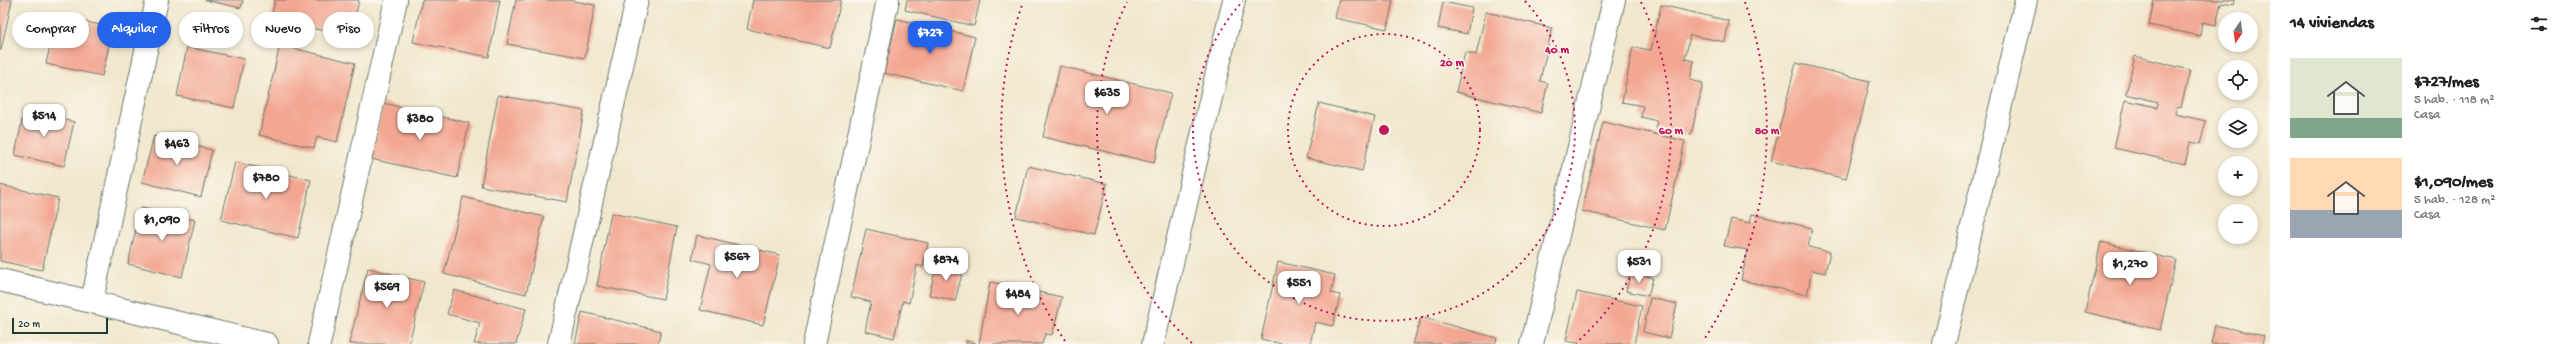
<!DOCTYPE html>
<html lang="es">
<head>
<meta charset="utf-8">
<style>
  :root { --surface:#fff; --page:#f2f2f2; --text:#202124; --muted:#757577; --accent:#2563eb }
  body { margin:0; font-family:"Gochi Hand",sans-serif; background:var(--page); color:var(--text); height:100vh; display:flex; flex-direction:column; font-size:15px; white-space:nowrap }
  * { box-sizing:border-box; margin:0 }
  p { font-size:13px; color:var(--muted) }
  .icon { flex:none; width:22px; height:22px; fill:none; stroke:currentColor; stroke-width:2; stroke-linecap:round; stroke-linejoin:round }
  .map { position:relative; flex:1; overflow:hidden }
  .details { display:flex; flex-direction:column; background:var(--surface); width:300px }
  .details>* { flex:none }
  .top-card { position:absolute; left:12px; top:12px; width:380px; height:36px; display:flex; gap:8px }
  .needle { width:26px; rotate:193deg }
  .buttons { position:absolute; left:2218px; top:12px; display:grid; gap:8px }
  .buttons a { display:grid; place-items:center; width:40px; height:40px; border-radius:50%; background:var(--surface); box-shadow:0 2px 6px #0003; font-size:20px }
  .scale { position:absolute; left:12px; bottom:10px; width:96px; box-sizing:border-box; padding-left:4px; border:2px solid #1f3d34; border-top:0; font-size:11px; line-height:14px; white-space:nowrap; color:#1f3d34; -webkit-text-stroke:3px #fbf7ec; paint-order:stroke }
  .price { position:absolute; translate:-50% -34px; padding:0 9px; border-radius:8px; background:#fff; color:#222; font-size:13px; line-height:26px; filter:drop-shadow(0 1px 2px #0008) }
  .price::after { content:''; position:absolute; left:50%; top:24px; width:12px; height:9px; margin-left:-6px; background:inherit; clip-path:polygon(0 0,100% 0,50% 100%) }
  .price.selected { background:var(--accent); color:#fff }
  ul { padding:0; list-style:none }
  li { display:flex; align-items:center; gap:12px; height:100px; padding:0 20px }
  li span { display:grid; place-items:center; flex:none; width:112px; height:80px; border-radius:0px; color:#555 }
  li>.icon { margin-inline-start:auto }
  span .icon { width:48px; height:48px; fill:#fffc; stroke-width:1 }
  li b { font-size:17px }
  h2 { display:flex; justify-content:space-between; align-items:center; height:48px; padding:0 20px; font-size:17px }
  .chip { padding:0 14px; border-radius:18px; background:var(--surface); box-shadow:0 2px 6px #0003; font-size:14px; line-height:36px }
  .chip.selected { background:var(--accent); color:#fff }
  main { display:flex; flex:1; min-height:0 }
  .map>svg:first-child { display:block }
  .building { fill:#f3a793 }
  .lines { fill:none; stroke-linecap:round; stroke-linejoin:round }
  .minor-casing { stroke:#68786a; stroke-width:24 }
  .minor { stroke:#fff; stroke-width:22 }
  .ring { fill:none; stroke:#c2185b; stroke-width:2; stroke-dasharray:2 4 }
  .centre { fill:#c2185b; stroke:#fbf7ec; stroke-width:2 }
  .ring-label { font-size:12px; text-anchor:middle; font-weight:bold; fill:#c2185b; stroke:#fbf7ec; stroke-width:3; stroke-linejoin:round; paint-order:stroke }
</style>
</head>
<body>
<main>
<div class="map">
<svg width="2270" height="344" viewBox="0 0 2270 344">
  <rect width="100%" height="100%" fill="#fbf7ec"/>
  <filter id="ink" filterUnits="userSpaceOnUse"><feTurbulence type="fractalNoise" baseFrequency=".025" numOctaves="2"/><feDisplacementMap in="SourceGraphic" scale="8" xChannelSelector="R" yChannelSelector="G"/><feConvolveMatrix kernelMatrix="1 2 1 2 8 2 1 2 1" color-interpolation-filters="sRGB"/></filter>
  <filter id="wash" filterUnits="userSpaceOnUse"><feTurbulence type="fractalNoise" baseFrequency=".012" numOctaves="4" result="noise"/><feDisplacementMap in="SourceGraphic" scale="16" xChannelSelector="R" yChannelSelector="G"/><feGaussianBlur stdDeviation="0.9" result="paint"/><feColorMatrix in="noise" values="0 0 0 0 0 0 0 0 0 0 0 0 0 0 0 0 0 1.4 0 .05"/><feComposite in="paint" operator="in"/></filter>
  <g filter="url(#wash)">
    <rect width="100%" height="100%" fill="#f1e7cd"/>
    <g id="blocks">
      <g class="building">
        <polygon points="0,0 12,0 1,50 0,50"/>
        <polygon points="205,0 243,0 241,8"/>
        <polygon points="275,0 359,0 351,37 271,19"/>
        <polygon points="422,0 500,0 489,57 413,42"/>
        <polygon points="516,0 569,0 595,5 585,58 507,44"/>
        <polygon points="753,0 841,0 830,48 747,29"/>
        <polygon points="907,0 980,0 974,26 905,10"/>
        <polygon points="1339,0 1393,0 1387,29 1335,18"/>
        <polygon points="2154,0 2235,0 2234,5 2221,3 2216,25 2202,22 2200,36 2149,25"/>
        <polygon points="1443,2 1472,8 1467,34 1438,28"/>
        <polygon points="1661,5 1729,21 1725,42 1690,35 1685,59 1694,61 1690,80 1703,83 1691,135 1656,128 1657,121 1641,117 1643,106 1622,102 1633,47 1651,50"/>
        <polygon points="1486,12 1552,28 1540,81 1548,83 1541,113 1456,92 1465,52 1476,55"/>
        <polygon points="57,15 113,28 102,76 46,64"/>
        <polygon points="897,19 975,37 963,91 884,73"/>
        <polygon points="280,45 355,63 337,142 317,137 314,148 259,135"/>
        <polygon points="187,47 244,59 234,108 177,96"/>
        <polygon points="2135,56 2190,70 2181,107 2177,106 2175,114 2206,121 2200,144 2190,142 2185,164 2114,148 2125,100 2157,107 2158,102 2126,94"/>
        <polygon points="1796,63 1870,81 1846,179 1771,161"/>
        <polygon points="1060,66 1171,93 1154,163 1043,137"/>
        <polygon points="498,95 584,111 567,202 481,186"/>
        <polygon points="383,103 469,123 457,178 371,159"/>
        <polygon points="1319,103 1375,117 1362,171 1306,158"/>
        <polygon points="24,111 74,122 64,166 15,155"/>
        <polygon points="1603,122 1685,141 1665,230 1582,211"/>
        <polygon points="154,136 212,150 201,197 142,182"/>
        <polygon points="235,162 311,180 298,238 221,220"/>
        <polygon points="1028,166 1107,184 1094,235 1016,217"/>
        <polygon points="0,185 58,198 42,270 0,261"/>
        <polygon points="463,197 544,217 526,294 444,274"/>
        <polygon points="141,208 195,220 182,277 128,264"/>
        <polygon points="611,213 677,227 663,299 597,286"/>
        <polygon points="1752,214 1812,228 1808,247 1830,252 1825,273 1812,270 1807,295 1741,280 1748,250 1724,246 1731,219 1750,223"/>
        <polygon points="866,229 928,243 923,267 917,265 909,303 903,301 894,338 865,331 871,302 851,297"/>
        <polygon points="697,235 780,255 763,325 700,310 711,264 692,259"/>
        <polygon points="2101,242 2176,260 2160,330 2085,312"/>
        <polygon points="1278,262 1335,275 1331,293 1340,295 1333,326 1315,322 1310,344 1282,344 1261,339"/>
        <polygon points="937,264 963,270 955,301 929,295"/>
        <polygon points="368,268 424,282 409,344 349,344"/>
        <polygon points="1631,271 1653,278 1648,296 1626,291"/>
        <polygon points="990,282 1062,297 1052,335 1045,334 1042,344 979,344"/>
        <polygon points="454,290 526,309 516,344 474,344 480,323 447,314"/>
        <polygon points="1577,292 1642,306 1634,344 1582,344 1566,341"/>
        <polygon points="1650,298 1677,304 1669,338 1643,332"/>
        <polygon points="582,312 661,331 658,344 575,344"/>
        <polygon points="1421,317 1497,338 1495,344 1413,344"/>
        <polygon points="2215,325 2264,336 2262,344 2211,344"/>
        <polygon points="966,341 976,343 976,344 966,344"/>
      </g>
    </g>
  </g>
  <g filter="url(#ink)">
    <use href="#blocks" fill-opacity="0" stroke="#68786a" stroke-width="1"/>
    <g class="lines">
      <defs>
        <g id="minor">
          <polyline points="0,280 267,344"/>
          <polyline points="92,301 157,0"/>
          <polyline points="319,344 396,0"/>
          <polyline points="559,344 637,0"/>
          <polyline points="814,344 888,0"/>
          <polyline points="1153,344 1234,0"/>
          <polyline points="1532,344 1614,0"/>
          <polyline points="1944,344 2026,0"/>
        </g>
      </defs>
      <use href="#minor" class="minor-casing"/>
      <use href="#minor" class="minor"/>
    </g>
  </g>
  <g class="ring">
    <circle cx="1384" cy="130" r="96"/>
    <path d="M1525 1A191 191 0 1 1 1243 1"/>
    <path d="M1192 343A287 287 0 0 1 1127 2M1641 2A287 287 0 0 1 1576 343"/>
    <path d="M1065 341A383 383 0 0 1 1023 2M1745 2A383 383 0 0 1 1703 341"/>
  </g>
  <circle cx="1384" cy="130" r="6" class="centre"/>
  <g class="ring-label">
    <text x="1557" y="53">40 m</text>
    <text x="1452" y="66">20 m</text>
    <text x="1671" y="134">60 m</text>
    <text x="1767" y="134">80 m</text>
  </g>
</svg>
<div class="buttons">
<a><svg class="needle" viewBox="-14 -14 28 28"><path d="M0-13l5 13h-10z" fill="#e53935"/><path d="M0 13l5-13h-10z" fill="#757577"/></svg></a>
<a><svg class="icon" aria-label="locate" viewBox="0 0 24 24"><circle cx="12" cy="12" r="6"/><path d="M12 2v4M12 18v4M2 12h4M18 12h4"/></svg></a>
<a><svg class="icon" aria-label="layers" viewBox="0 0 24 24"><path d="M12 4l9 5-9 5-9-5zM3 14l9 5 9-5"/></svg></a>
<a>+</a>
<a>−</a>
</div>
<div class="scale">20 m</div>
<b class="price selected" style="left:930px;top:55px">$727</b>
<b class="price" style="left:1107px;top:115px">$635</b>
<b class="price" style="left:44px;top:138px">$514</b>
<b class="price" style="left:420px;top:141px">$380</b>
<b class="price" style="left:177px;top:166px">$463</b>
<b class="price" style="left:266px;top:200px">$780</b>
<b class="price" style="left:162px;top:242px">$1,090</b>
<b class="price" style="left:737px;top:279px">$567</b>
<b class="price" style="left:946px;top:282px">$874</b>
<b class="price" style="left:1639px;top:284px">$531</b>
<b class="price" style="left:2130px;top:286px">$1,270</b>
<b class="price" style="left:1299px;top:305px">$551</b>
<b class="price" style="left:387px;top:309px">$569</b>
<b class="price" style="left:1018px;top:316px">$484</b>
<div class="top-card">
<a class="chip">Comprar</a>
<a class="chip selected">Alquilar</a>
<a class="chip">Filtros</a>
<a class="chip">Nuevo</a>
<a class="chip">Piso</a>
</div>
</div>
<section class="details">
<h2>14 viviendas<svg class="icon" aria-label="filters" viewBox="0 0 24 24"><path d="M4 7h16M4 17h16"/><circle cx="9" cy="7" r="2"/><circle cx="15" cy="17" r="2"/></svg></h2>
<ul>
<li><span style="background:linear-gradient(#dfe7d0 75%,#7fa58c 0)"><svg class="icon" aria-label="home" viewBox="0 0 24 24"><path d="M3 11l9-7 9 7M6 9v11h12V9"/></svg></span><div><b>$727/mes</b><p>5 hab. · 118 m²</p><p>Casa</p></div></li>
<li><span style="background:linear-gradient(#ffd9b3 65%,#9aa5b1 0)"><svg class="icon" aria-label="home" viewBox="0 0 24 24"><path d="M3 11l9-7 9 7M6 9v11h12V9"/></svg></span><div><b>$1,090/mes</b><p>5 hab. · 128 m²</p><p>Casa</p></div></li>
</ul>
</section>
</main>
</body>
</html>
